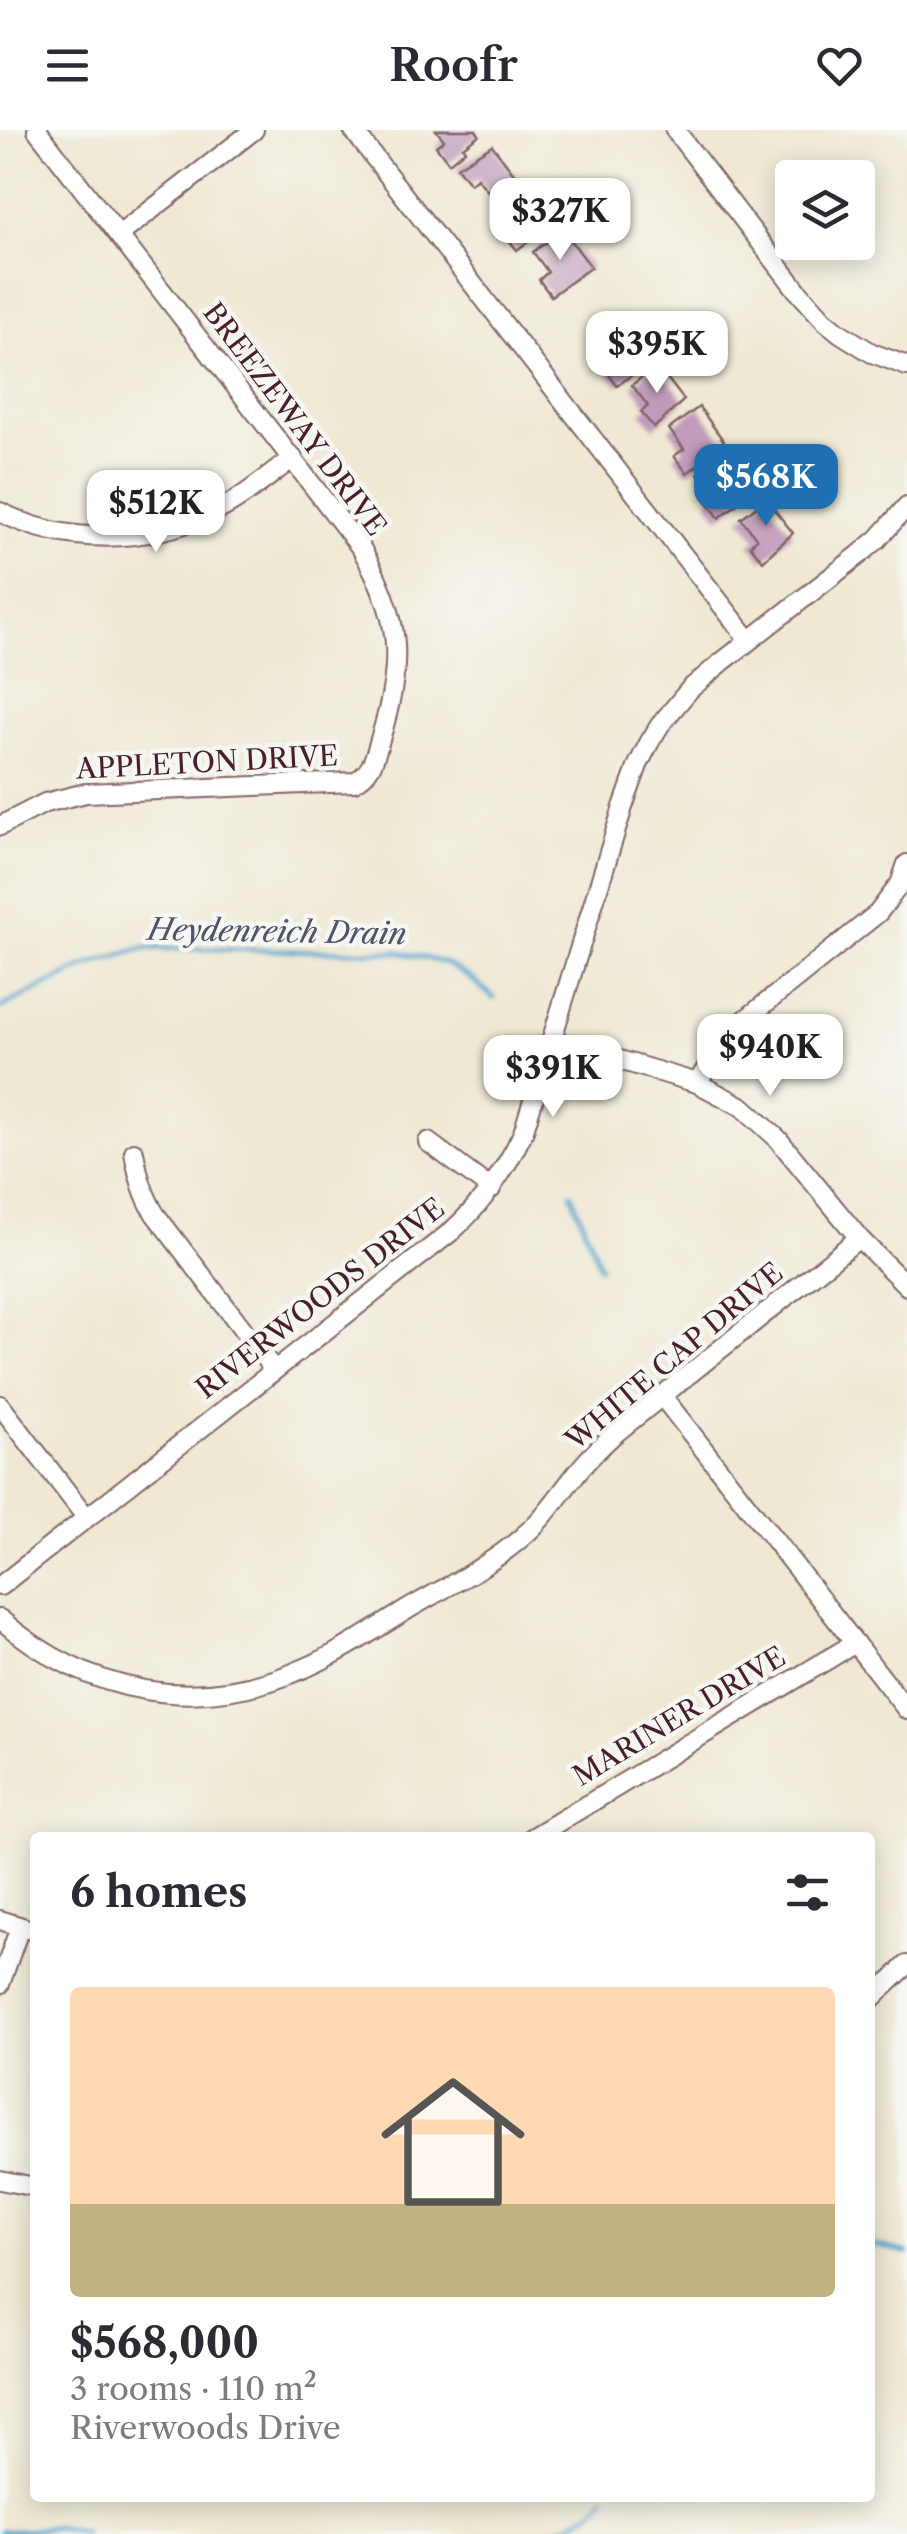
<!DOCTYPE html>
<html lang="en">
<head>
<meta charset="utf-8">
<style>
  :root { --surface:#fff; --page:#f2f2f3; --text:#2b2b33; --muted:#7c7c81; --line:#e1e1e2; --accent:#1f6fb2 }
  body { margin:0; font-family:"Libre Caslon Text",serif; background:var(--page); color:var(--text); height:100vh; display:flex; flex-direction:column; font-size:38px; white-space:nowrap }
  * { box-sizing:border-box; margin:0 }
  p { font-size:32px; color:var(--muted) }
  .icon { flex:none; width:55px; height:55px; fill:none; stroke:currentColor; stroke-width:2; stroke-linecap:round; stroke-linejoin:round }
  .map { position:relative; flex:1; overflow:hidden }
  .drawer { position:absolute; left:30px; top:1702px; width:845px; height:670px; display:flex; flex-direction:column; background:var(--surface); border-radius:10px; box-shadow:0 5px 25px #0003 }
  .drawer>* { flex:none }
  .fabs { position:absolute; left:775px; top:30px; display:grid; gap:20px }
  .fabs a { display:grid; place-items:center; width:100px; height:100px; border-radius:10px; background:var(--surface); box-shadow:0 5px 25px #0003; font-size:50px }
  .price { position:absolute; translate:-50% -85px; padding:0 22px; border-radius:20px; background:#fff; color:#222; font-size:32px; line-height:65px; filter:drop-shadow(0 2px 5px #0008) }
  .price::after { content:''; position:absolute; left:50%; top:60px; width:30px; height:22px; margin-left:-15px; background:inherit; clip-path:polygon(0 0,100% 0,50% 100%) }
  .price.current { background:var(--accent); color:#fff }
  ul { padding:0; list-style:none }
  li { display:grid; align-content:center; gap:20px; height:530px; padding:0 40px }
  li+li { border-top:2px solid var(--line) }
  li span { display:grid; place-items:center; height:310px; border-radius:10px; color:#555 }
  li>.icon { margin-inline-start:auto }
  span .icon { width:180px; height:180px; fill:#fffc; stroke-width:1 }
  li b { font-size:42px }
  h2 { display:flex; justify-content:space-between; align-items:center; height:120px; padding:0 40px; font-size:42px }
  header { display:flex; justify-content:space-between; align-items:center; height:130px; padding:0 40px; background:var(--surface); font-size:45px; font-weight:600 }
  .map>svg:first-child { display:block }
  .lines { fill:none; stroke-linecap:round; stroke-linejoin:round }
  .stream { stroke:#53a4cd; stroke-width:5 }
  .building { fill:#c19bbc }
  .minor-casing { stroke:#846565; stroke-width:22 }
  .minor { stroke:#fff; stroke-width:18 }
  .labels { text-anchor:middle; stroke-width:9; stroke-linejoin:round; paint-order:stroke }
  .street-label { font-size:28px; fill:#4a1f2b; stroke:#f6f6f2 }
  .water-label { font-size:30px; font-style:italic; fill:#4e546c; stroke:#f6f6f2 }
</style>
</head>
<body>
<header><svg class="icon" aria-label="menu" viewBox="0 0 24 24"><path d="M4 6h16M4 12h16M4 18h16"/></svg>Roofr<svg class="icon" aria-label="heart" viewBox="0 0 24 24"><path d="M12 20l-8-8c-3-5 5-10 8-4 3-6 11-1 8 4z"/></svg></header>
<div class="map">
<svg width="907" height="2404" viewBox="0 0 907 2404">
  <rect width="100%" height="100%" fill="#f6f6f2"/>
  <filter id="ink" filterUnits="userSpaceOnUse"><feTurbulence type="fractalNoise" baseFrequency=".01" numOctaves="2"/><feDisplacementMap in="SourceGraphic" scale="20" xChannelSelector="R" yChannelSelector="G"/><feConvolveMatrix kernelMatrix="1 2 1 2 8 2 1 2 1" color-interpolation-filters="sRGB"/></filter>
  <filter id="wash" filterUnits="userSpaceOnUse"><feTurbulence type="fractalNoise" baseFrequency=".0048" numOctaves="4" result="noise"/><feDisplacementMap in="SourceGraphic" scale="40" xChannelSelector="R" yChannelSelector="G"/><feGaussianBlur stdDeviation="2.25" result="paint"/><feColorMatrix in="noise" values="0 0 0 0 0 0 0 0 0 0 0 0 0 0 0 0 0 1.4 0 .05"/><feComposite in="paint" operator="in"/></filter>
  <g filter="url(#wash)">
    <rect width="100%" height="100%" fill="#efe8d2"/>
    <g class="lines">
      <g class="stream">
        <polyline points="0,878 88,835 144,818 399,822 445,833 472,849 494,868"/>
        <polyline points="571,1063 600,1137"/>
        <polyline points="870,2116 876,2115 907,2123"/>
        <polyline points="0,2401 55,2398 84,2404"/>
        <path d="M 541,2404 C 567,2398 589,2387 606,2368"/>
      </g>
    </g>
    <g id="blocks">
      <g class="building">
        <polygon points="436,0 476,0 479,5 463,17 465,20 449,33 436,16 444,10"/>
        <polygon points="492,15 519,50 494,69 477,48 470,54 457,37"/>
        <polygon points="520,58 547,92 531,105 533,108 517,120 504,104 511,98 495,77"/>
        <polygon points="563,100 591,137 551,166 539,150 548,142 533,122"/>
        <polygon points="629,189 657,226 617,256 605,239 615,232 599,212"/>
        <polygon points="657,235 684,270 654,298 641,282 648,276 632,255"/>
        <polygon points="699,277 726,314 687,343 674,326 684,319 669,299"/>
        <polygon points="723,325 750,360 733,372 736,375 719,388 707,371 714,365 698,344"/>
        <polygon points="766,369 793,403 763,431 750,415 757,409 741,388"/>
      </g>
    </g>
  </g>
  <g filter="url(#ink)">
    <use href="#blocks" fill-opacity="0" stroke="#846565" stroke-width="2.5"/>
    <g class="lines">
      <defs>
        <g id="minor">
          <polyline points="353,0 749,510"/>
          <polyline points="675,0 797,160 824,190 840,203 872,223 907,236"/>
          <polyline points="119,105 254,0"/>
          <path d="M 0,382 C 64,415 144,414 210,384 C 240,371 266,348 293,328"/>
          <path d="M 0,696 L 45,673 L 86,663 L 354,652 C 373,643 375,625 381,606 C 404,531 401,487 361,418 L 37,0"/>
          <polyline points="552,910 697,953 743,977 778,1009 859,1108 907,1156"/>
          <polyline points="697,953 720,917 746,889 878,783 900,754 907,734"/>
          <polyline points="428,1012 491,1059"/>
          <path d="M 134,1022 C 138,1045 143,1064 155,1084 L 274,1240"/>
          <polyline points="662,1266 907,1580"/>
          <polyline points="0,1275 86,1387"/>
          <path d="M 0,1456 L 452,1101 C 483,1073 505,1041 523,1003 L 623,677 L 638,635 L 649,613 L 660,595 L 690,559 L 722,532 L 859,425 L 878,409 L 907,376"/>
          <path d="M 0,1489 C 88,1565 197,1586 305,1538 C 340,1523 372,1501 405,1481 C 443,1458 487,1438 521,1408 C 545,1388 561,1362 580,1339 C 590,1327 601,1316 612,1306 L 859,1108"/>
          <polyline points="532,1708 855,1513"/>
          <polyline points="0,1790 35,1801"/>
          <polyline points="0,1854 20,1797"/>
          <polyline points="870,1870 907,1835"/>
          <polyline points="0,2050 35,2057"/>
        </g>
      </defs>
      <use href="#minor" class="minor-casing"/>
      <use href="#minor" class="minor"/>
    </g>
  </g>
  <g class="labels">
    <g class="street-label">
      <text transform="translate(295 289) rotate(53)" y="10">BREEZEWAY DRIVE</text>
      <text transform="translate(207 632) rotate(-3)" y="10">APPLETON DRIVE</text>
      <text transform="translate(320 1168) rotate(-38)" y="10">RIVERWOODS DRIVE</text>
      <text transform="translate(674 1226) rotate(-40)" y="10">WHITE CAP DRIVE</text>
      <text transform="translate(679 1586) rotate(-31)" y="10">MARINER DRIVE</text>
    </g>
    <g class="water-label">
      <text transform="translate(277 802) rotate(1)" y="10">Heydenreich Drain</text>
    </g>
  </g>
</svg>
<div class="fabs">
<a><svg class="icon" aria-label="layers" viewBox="0 0 24 24"><path d="M12 4l9 5-9 5-9-5zM3 14l9 5 9-5"/></svg></a>
</div>
<b class="price" style="left:560px;top:133px">$327K</b>
<b class="price" style="left:657px;top:266px">$395K</b>
<b class="price current" style="left:766px;top:399px">$568K</b>
<b class="price" style="left:156px;top:425px">$512K</b>
<b class="price" style="left:770px;top:969px">$940K</b>
<b class="price" style="left:553px;top:990px">$391K</b>
<section class="drawer">
<h2>6 homes<svg class="icon" aria-label="filters" viewBox="0 0 24 24"><path d="M4 7h16M4 17h16"/><circle cx="9" cy="7" r="2"/><circle cx="15" cy="17" r="2"/></svg></h2>
<ul>
<li><span style="background:linear-gradient(#ffd9b3 70%,#c2b280 0)"><svg class="icon" aria-label="home" viewBox="0 0 24 24"><path d="M3 11l9-7 9 7M6 9v11h12V9"/></svg></span><div><b>$568,000</b><p>3 rooms · 110 m²</p><p>Riverwoods Drive</p></div></li>
</ul>
</section>
</div>
</body>
</html>
